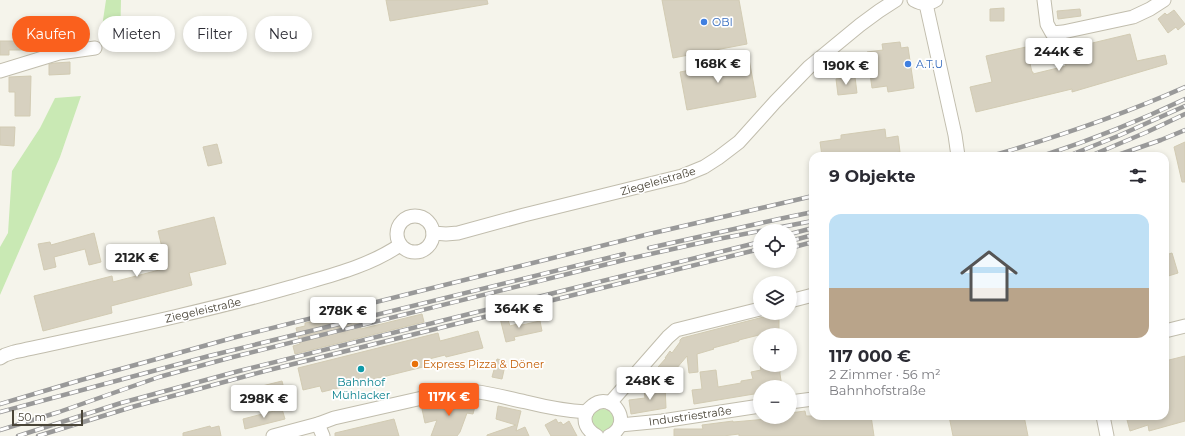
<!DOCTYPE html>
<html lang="de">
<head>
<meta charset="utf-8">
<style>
  :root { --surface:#fff; --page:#f7f7f7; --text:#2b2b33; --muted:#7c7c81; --line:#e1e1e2; --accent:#fa601d }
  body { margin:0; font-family:Montserrat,sans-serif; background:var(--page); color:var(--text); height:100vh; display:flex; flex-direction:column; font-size:15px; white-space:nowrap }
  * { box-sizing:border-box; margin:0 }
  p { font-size:13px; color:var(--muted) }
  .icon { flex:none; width:22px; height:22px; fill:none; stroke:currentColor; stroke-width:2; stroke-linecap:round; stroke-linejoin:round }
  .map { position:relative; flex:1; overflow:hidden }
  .drawer { position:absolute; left:809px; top:152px; width:360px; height:268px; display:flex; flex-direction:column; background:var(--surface); border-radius:12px; box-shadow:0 2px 6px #0003 }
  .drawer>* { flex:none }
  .guide { position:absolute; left:12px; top:16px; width:380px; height:36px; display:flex; gap:8px }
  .fabs { position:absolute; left:753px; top:224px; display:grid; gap:8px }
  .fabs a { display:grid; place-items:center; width:44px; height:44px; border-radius:50%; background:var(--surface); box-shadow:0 2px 6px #0003; font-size:20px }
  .scale { position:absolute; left:12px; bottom:10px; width:71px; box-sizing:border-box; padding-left:4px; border:2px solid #4a4538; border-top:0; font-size:11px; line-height:14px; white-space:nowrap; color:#4a4538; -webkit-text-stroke:3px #fff; paint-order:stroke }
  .price { position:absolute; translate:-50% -34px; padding:0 9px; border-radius:4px; background:#fff; color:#222; font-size:13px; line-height:26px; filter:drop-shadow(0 1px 2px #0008) }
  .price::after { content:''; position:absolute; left:50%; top:24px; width:12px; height:9px; margin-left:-6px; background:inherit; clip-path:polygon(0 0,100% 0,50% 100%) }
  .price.current { background:var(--accent); color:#fff }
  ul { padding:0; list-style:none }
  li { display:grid; align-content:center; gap:8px; height:212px; padding:0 20px }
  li+li { border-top:1px solid var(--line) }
  li span { display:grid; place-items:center; height:124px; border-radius:12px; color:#555 }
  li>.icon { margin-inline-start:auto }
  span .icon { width:72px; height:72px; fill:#fffc; stroke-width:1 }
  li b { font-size:17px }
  h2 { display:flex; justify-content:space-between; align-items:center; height:48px; padding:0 20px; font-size:17px }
  .pill { padding:0 14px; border-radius:18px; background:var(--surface); box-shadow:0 2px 6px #0003; font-size:14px; line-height:36px }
  .pill.current { background:var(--accent); color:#fff }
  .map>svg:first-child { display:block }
  .green { fill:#c9e9b4 }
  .building { fill:#d7d1c0; stroke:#d2cbb3 }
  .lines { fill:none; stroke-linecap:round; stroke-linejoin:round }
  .minor-casing { stroke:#c1bdad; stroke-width:15 }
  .minor { stroke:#fff; stroke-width:13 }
  .rail-casing { stroke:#999; stroke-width:4.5 }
  .rail { stroke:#fff; stroke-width:3; stroke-dasharray:9; stroke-linecap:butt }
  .shop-dot { fill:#3f7fe0; stroke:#fff; stroke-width:1.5 }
  .food-dot { fill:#e8710a; stroke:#fff; stroke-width:1.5 }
  .culture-dot { fill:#0f9aa8; stroke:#fff; stroke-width:1.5 }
  .labels { text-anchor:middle; stroke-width:3.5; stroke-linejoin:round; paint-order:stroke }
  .shop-label { font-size:11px; fill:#366cbe; stroke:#fff; text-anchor:start }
  .street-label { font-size:11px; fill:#4a4538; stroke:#fff }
  .food-label { font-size:11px; fill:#c56008; stroke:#fff; text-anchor:start }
  .culture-label { font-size:11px; fill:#0d838f; stroke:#fff }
</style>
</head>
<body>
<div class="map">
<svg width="1185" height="436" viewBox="0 0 1185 436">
  <rect width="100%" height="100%" fill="#f5f4eb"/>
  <g class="green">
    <polygon points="106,0 121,0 120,45 101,45 100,40"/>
    <polygon points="81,96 60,157 0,295 0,247 8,233 12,171 40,128 55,98"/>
    <circle cx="603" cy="420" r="11"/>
  </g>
  <g class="building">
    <polygon points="386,0 487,0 488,4 390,21"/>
    <polygon points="662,0 739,0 747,44 673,58"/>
    <polygon points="1004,8 1004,21 990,21 990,9"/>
    <polygon points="1080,9 1081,16 1058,19 1057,11"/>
    <polygon points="1174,10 1185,24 1178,30 1176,27 1168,33 1158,19 1165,13 1167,15"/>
    <polygon points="85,24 85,35 69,36 68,25"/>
    <polygon points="44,31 58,31 59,44 35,45 35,50 9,50 9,55 0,55 0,41 19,41 19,34 44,33"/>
    <polygon points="1130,34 1137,61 1165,55 1167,64 1072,92 1072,89 976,112 970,87 992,82 986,56 1026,47 1032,72 1033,72 1033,74 1066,66 1063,50"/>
    <polygon points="900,42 901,48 908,47 914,88 888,92 887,86 872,88 867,52 883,50 882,44"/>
    <polygon points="749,59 756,97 687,110 680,72"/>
    <polygon points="70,62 70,74 49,75 49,64 55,63"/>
    <polygon points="31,76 30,116 15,116 15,92 9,92 9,77"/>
    <polygon points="855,77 857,93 838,95 836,79"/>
    <polygon points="0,127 15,127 14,146 0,145"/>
    <polygon points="885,129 886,138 898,136 900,152 872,156 822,156 820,142 841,139 841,135"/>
    <polygon points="1185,142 1185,182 1182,182 1174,147"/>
    <polygon points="217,144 222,163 208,166 203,147"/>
    <polygon points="214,217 226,264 189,273 192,285 111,306 112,313 43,331 34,296 112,276 113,282 167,268 158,231"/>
    <polygon points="94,233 101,262 89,265 85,249 54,257 56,267 44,270 38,244 50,242 51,245"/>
    <polygon points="1172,253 1178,273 1165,277 1165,255"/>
    <polygon points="356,311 361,329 422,314 424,322 295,354 293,346 300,344 296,328 305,326 305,323"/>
    <polygon points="779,313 779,330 739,340 739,341 713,348 714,349 697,354 698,372 689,373 687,356 676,369 674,368 660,384 651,375 666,358 665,358 670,351 672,353 680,342 680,340 682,338"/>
    <polygon points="507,317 510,326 521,323 522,325 540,321 542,331 514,337 515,340 506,342 500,318"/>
    <polygon points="478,331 483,348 446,357 445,355 425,360 427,366 322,392 320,386 303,390 298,368 438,333 440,341"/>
    <polygon points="1185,356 1185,421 1149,431 1148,425 1130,431 1126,416 1165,416 1165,361"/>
    <polygon points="497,359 506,361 502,379 492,377"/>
    <polygon points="760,365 780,365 780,374 782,387 760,387 760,393 694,404 692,390 702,389 700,372 716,370 718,387 741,383 741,381 753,379 751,372 761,370"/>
    <polygon points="282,381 285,393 249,402 246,390"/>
    <polygon points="665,386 666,408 631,414 629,400 645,398 644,390"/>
    <polygon points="464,399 476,402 473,414 467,413 460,432 457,436 431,436 437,420 425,423 422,409"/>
    <polygon points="498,406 521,411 516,431 525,427 529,436 487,436 487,435 516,425 496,419"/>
    <polygon points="282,409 285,419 245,429 243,419"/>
    <polygon points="805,411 806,416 871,416 874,436 739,436 739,434 723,436 674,436 674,429 703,429 702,425 733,421 733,422 790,417 790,413"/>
    <polygon points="949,416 1024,416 1028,436 953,436"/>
    <polygon points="394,419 399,436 335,436 335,433"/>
    <polygon points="556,419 558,423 561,422 563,425 569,421 577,436 551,436 545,425"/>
    <polygon points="210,426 211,428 219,426 221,436 183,436 183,433"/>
  </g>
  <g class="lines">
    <defs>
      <g id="minor">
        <path d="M 914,0 C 921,4 928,5 936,0"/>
        <polyline points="1044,0 1047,24 1052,33 1063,32 1133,17 1150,9 1164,0"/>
        <polyline points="926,4 955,135 958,156"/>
        <polyline points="0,71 59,53 95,48"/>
        <circle cx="415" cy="234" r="18"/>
        <polyline points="433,233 446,234 458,233 524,215 682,176 704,167 718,158 739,142 775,102 809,67 860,25 879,11 896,0"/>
        <polyline points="790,301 813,295"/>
        <polyline points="1165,331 1185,326"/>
        <path d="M 0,358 L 5,355 L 14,352 C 106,332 200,313 291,287 C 328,276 368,267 400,245"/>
        <polyline points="790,402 813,399"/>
        <polyline points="610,403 668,337 676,330 760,309"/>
        <polyline points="1103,416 1107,436"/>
        <polyline points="318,424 323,436"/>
        <polyline points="620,425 662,421 760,406"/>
        <path d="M 273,436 L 318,424 L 334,418 L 453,391 C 478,389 501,397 526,402 C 546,407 566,411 587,412"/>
        <path d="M 597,436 C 590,432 585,427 585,419 C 585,414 588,409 592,406 C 612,389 635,424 609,436"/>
      </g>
    </defs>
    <use href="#minor" class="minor-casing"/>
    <use href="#minor" class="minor"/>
    <defs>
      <g id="rail">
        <path d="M 991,156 C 1057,137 1122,115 1185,87"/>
        <path d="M 1042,156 C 1091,140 1139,121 1185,99"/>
        <polyline points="1068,156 1118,136 1185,106"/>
        <polyline points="1090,156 1147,132 1185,114"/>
        <polyline points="1115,156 1161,140 1185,130"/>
        <polyline points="790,234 813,228"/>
        <polyline points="790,241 813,235"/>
        <polyline points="649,248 779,219 813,212"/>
        <polyline points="790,248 813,242"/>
        <polyline points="0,404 81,380 236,337 649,234 813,196"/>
        <polyline points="0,412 209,356 624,254"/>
        <polyline points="0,430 59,412 159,377 229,358 628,259 718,239 813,221"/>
        <polyline points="18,436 121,403 239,371 760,242"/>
        <polyline points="38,436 132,407 265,371 760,249"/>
      </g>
    </defs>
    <use href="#rail" class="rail-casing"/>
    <use href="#rail" class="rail"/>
  </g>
  <g class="shop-dot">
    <circle cx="704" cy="22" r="4"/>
    <circle cx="908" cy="64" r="4"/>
  </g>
  <circle class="food-dot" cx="415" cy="364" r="4"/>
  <circle class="culture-dot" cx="361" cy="369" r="4"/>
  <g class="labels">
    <g class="shop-label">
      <text x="712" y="26">OBI</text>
      <text x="916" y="68">A.T.U</text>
    </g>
    <g class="street-label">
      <text transform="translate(658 181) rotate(-16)" y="4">Ziegeleistraße</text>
      <text transform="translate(203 310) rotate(-13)" y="4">Ziegeleistraße</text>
      <text transform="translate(690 416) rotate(-8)" y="4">Industriestraße</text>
    </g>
    <g class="food-label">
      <text x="423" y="368">Express Pizza &amp; Döner</text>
    </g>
    <g class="culture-label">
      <text x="361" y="386">Bahnhof<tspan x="361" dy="13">Mühlacker</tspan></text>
    </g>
  </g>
</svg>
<div class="fabs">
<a><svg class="icon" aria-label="locate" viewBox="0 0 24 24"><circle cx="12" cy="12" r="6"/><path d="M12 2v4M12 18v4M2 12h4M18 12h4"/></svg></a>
<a><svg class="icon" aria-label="layers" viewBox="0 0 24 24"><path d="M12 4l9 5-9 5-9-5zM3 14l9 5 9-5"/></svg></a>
<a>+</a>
<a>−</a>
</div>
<div class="scale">50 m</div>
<b class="price" style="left:1059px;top:72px">244K €</b>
<b class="price" style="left:718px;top:84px">168K €</b>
<b class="price" style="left:846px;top:86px">190K €</b>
<b class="price" style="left:137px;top:278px">212K €</b>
<b class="price" style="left:519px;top:329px">364K €</b>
<b class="price" style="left:343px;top:331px">278K €</b>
<b class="price" style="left:650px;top:401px">248K €</b>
<b class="price current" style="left:449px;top:417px">117K €</b>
<b class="price" style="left:264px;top:419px">298K €</b>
<div class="guide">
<a class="pill current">Kaufen</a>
<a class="pill">Mieten</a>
<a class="pill">Filter</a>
<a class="pill">Neu</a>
</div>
<section class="drawer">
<h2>9 Objekte<svg class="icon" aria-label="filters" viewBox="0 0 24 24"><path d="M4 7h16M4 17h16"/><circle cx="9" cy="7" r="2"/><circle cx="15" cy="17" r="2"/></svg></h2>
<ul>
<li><span style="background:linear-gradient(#bfe0f5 60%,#b9a48a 0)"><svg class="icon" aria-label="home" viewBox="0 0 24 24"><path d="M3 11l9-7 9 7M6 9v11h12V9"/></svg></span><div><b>117 000 €</b><p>2 Zimmer · 56 m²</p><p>Bahnhofstraße</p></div></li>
</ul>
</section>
</div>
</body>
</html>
